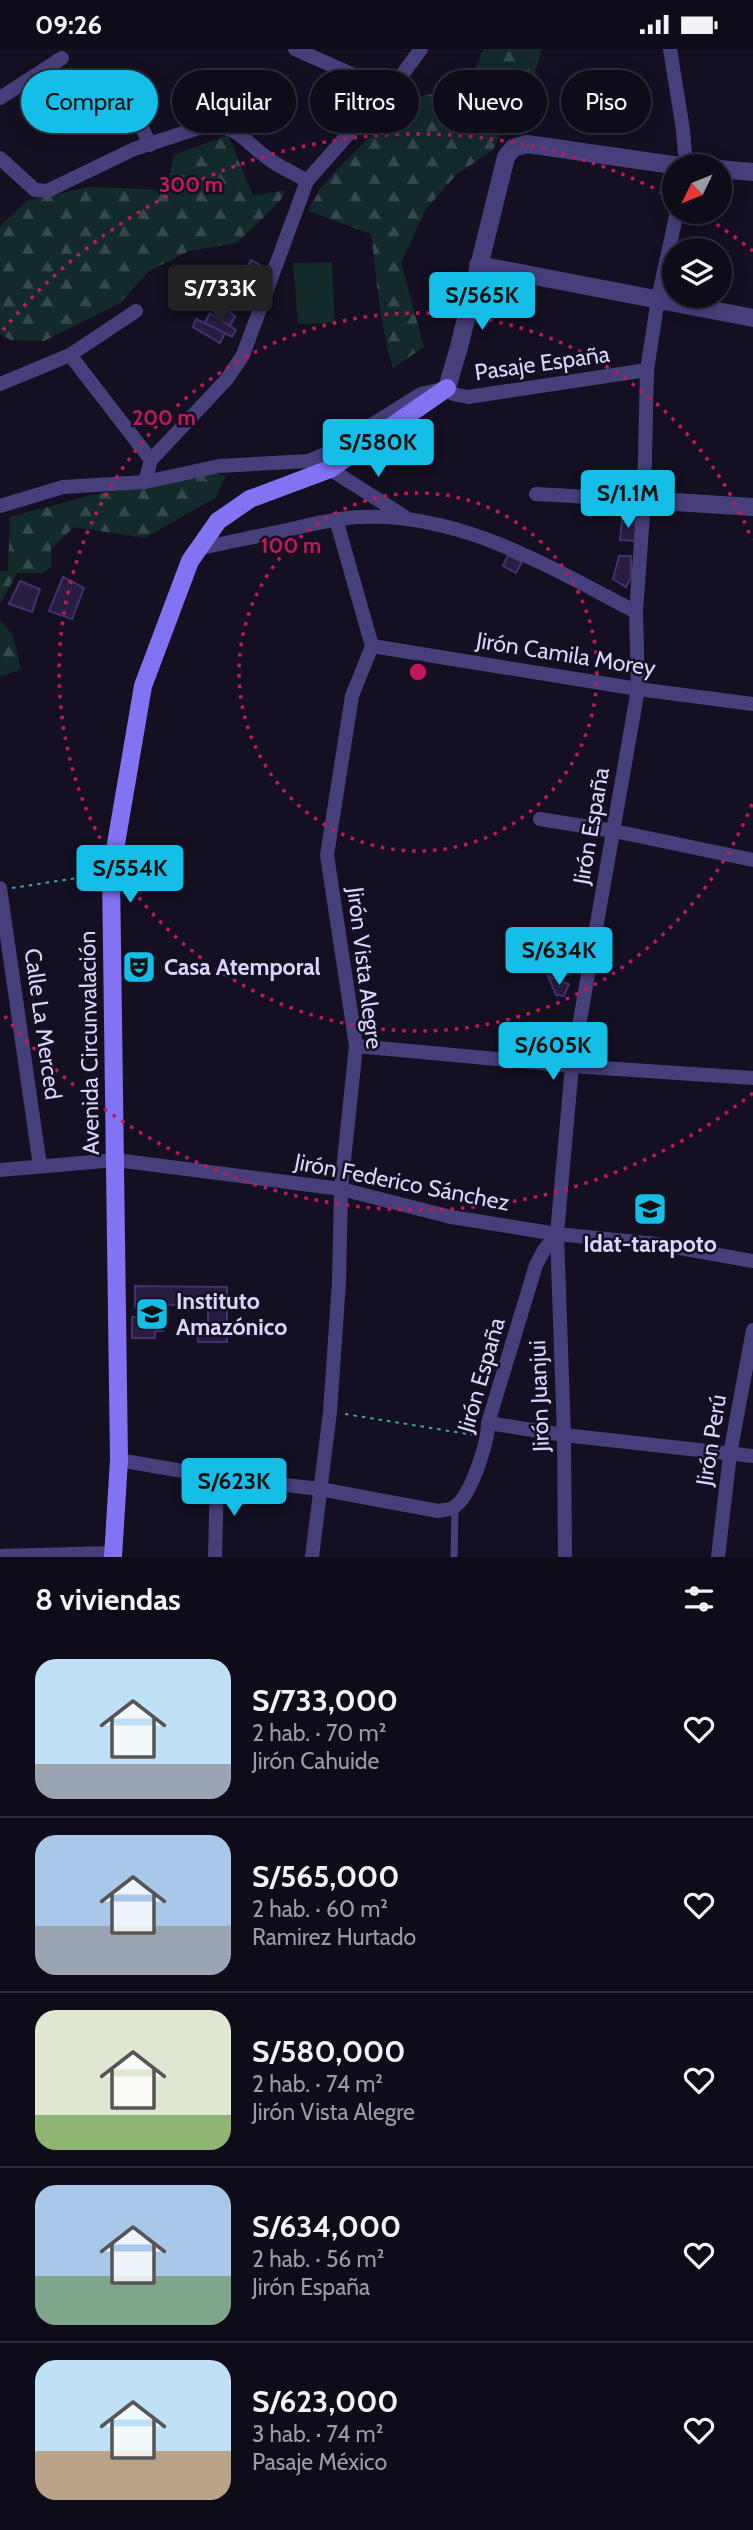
<!DOCTYPE html>
<html lang="es">
<head>
<meta charset="utf-8">
<style>
  :root { --surface:#0f0c1a; --page:#181523; --text:#f1f3f6; --muted:#9b9ba2; --line:#2f2c39; --accent:#14bee7 }
  body { margin:0; font-family:Cabin,sans-serif; background:var(--page); color:var(--text); height:100vh; display:flex; flex-direction:column; font-size:26px; white-space:nowrap }
  * { box-sizing:border-box; margin:0 }
  p { font-size:23px; color:var(--muted) }
  .icon { flex:none; width:38px; height:38px; fill:none; stroke:currentColor; stroke-width:2; stroke-linecap:round; stroke-linejoin:round }
  .map { position:relative; height:1508px; overflow:hidden }
  .panel { display:flex; flex-direction:column; background:var(--surface); flex:1 }
  .panel>* { flex:none }
  .hud { position:absolute; left:21px; top:21px; width:712px; height:63px; display:flex; gap:14px }
  .needle { width:46px; rotate:227deg }
  .tools { position:absolute; left:662px; top:105px; display:grid; gap:14px }
  .tools a { display:grid; place-items:center; width:70px; height:70px; border-radius:50%; background:var(--surface); box-shadow:0 4px 18px #0003,0 0 0 2px var(--line); font-size:35px }
  .price { position:absolute; translate:-50% -60px; padding:0 16px; border-radius:7px; background:var(--accent); color:#111; font-size:23px; line-height:46px; filter:drop-shadow(0 2px 4px #0008) }
  .price::after { content:''; position:absolute; left:50%; top:42px; width:21px; height:16px; margin-left:-10px; background:inherit; clip-path:polygon(0 0,100% 0,50% 100%) }
  .price.on { background:#222; color:#fff }
  ul { padding:0; list-style:none }
  li { display:flex; align-items:center; gap:21px; height:175px; padding:0 35px }
  li+li { border-top:2px solid var(--line) }
  li span { display:grid; place-items:center; flex:none; width:196px; height:140px; border-radius:21px; color:#555 }
  li>.icon { margin-inline-start:auto }
  span .icon { width:84px; height:84px; fill:#fffc; stroke-width:1 }
  li b { font-size:30px }
  h2 { display:flex; justify-content:space-between; align-items:center; height:84px; padding:0 35px; font-size:30px }
  .chip { padding:0 24px; border-radius:32px; background:var(--surface); box-shadow:0 4px 18px #0003,0 0 0 2px var(--line); font-size:24px; line-height:63px }
  .chip.on { background:var(--accent); color:#111 }
  .status { display:flex; justify-content:space-between; align-items:center; height:49px; padding:0 35px; background:var(--surface); direction:ltr }
  .status svg { height:19px; fill:currentColor }
  .map>svg:first-child { display:block }
  .grass { fill:#132a2b }
  .forest { fill:url(#forest-firs) }
  .building { fill:#281d41; stroke:#42316b; stroke-width:2 }
  .lines { fill:none; stroke-linecap:round; stroke-linejoin:round }
  .path { stroke:#39a7aa; stroke-width:2; stroke-dasharray:3.5 5; stroke-linecap:butt }
  .service { stroke:#473f7c; stroke-width:7 }
  .minor { stroke:#473f7c; stroke-width:14 }
  .tertiary { stroke:#473f7c; stroke-width:18 }
  .secondary { stroke:#8273f3; stroke-width:18 }
  .ring { fill:none; stroke:#c2185b; stroke-width:3.5; stroke-dasharray:3.5 7 }
  .labels { text-anchor:middle; stroke-width:5; stroke-linejoin:round; paint-order:stroke }
  .street-label { font-size:23px; fill:#dcd4fb; stroke:#141022 }
  .poi-label { font-size:23px; font-weight:bold; fill:#dcd4fb; stroke:#141022; text-anchor:start }
  .centre { fill:#c2185b; stroke:#141022; stroke-width:3.5 }
  .ring-label { font-size:21px; text-anchor:middle; font-weight:bold; fill:#c2185b; stroke:#141022; stroke-width:5; stroke-linejoin:round; paint-order:stroke }
</style>
</head>
<body>
<div class="status"><b>09:26</b><svg viewBox="0 0 49 12"><path d="M0 12V9h3v3zM5 12V6h3v6zM10 12V3h3v9zM15 12V0h3v12zM26 1h20v11H26zM47 4h2v5h-2z"/></svg></div>
<div class="map">
<svg width="753" height="1508" viewBox="0 0 753 1508">
  <defs>
    <pattern id="forest-firs" width="22" height="20" patternUnits="userSpaceOnUse" patternTransform="scale(1.75)"><rect width="22" height="20" fill="#132a2b"/><path d="M5 1l3.5 6h-7zM16 11l3.5 6h-7z" fill="#35484b"/></pattern>
  </defs>
  <rect width="100%" height="100%" fill="#141022"/>
  <polygon class="grass" points="332,213 335,274 298,275 293,214"/>
  <g class="forest">
    <path d="M 483,0 L 542,0 L 533,31 L 506,74 L 493,101 L 457,125 L 426,160 L 401,214 L 424,298 L 393,319 C 379,275 377,230 371,185 L 308,162 L 320,140 L 338,119 L 392,66 L 418,48 L 455,40 L 473,27 Z"/>
    <polygon points="228,86 253,147 286,141 280,152 237,194 189,202 149,222 119,255 44,292 11,291 0,285 0,177 28,151 90,138 166,141 174,106"/>
    <polygon points="204,421 226,427 215,449 145,489 74,478 51,500 51,518 42,524 17,524 0,555 0,522 8,522 10,468 92,446 162,434"/>
    <polygon points="0,571 13,586 21,621 0,627"/>
  </g>
  <g class="building">
    <polygon points="251,211 260,216 251,238 232,227 237,219 245,222"/>
    <polygon points="215,218 251,238 244,248 209,227"/>
    <polygon points="214,230 247,250 242,258 209,240"/>
    <polygon points="222,258 235,267 230,277 215,268"/>
    <polygon points="210,264 236,281 232,288 205,274"/>
    <polygon points="196,270 225,284 220,294 193,278"/>
    <polygon points="622,470 636,471 635,492 620,491"/>
    <polygon points="508,506 522,513 516,524 503,517"/>
    <polygon points="619,507 631,507 631,529 626,538 613,530"/>
    <polygon points="63,528 84,539 72,570 49,562"/>
    <polygon points="20,532 40,540 32,563 9,555"/>
    <polygon points="548,927 569,935 564,947 556,946"/>
    <polygon points="135,1237 227,1238 227,1293 198,1293 198,1275 208,1275 208,1255 163,1256 163,1282 155,1282 155,1289 132,1289 132,1268 142,1268 142,1258 135,1258"/>
  </g>
  <g class="lines">
    <g class="path">
      <polyline points="12,839 97,826"/>
      <polyline points="345,1365 474,1386"/>
    </g>
    <polyline class="service" points="454,1508 455,1459"/>
    <g class="minor">
      <polyline points="295,0 390,42"/>
      <polyline points="670,0 683,81 686,117"/>
      <polyline points="125,42 150,96"/>
      <polyline points="0,49 62,9"/>
      <path d="M 0,109 L 35,141 L 47,142 L 134,100 L 208,76 C 241,77 248,97 273,113 C 284,120 296,125 307,132"/>
      <polyline points="136,262 70,306 151,411"/>
      <polyline points="0,335 70,306"/>
      <polyline points="330,420 405,468"/>
      <polyline points="145,433 151,411 227,330 243,306 307,132 344,90 390,42 421,0"/>
      <polyline points="536,445 644,451"/>
      <polyline points="0,457 63,438 145,433 219,417 309,412 325,405 421,345 447,339 453,345 468,348 647,321"/>
      <path d="M 197,500 C 228,493 260,487 291,480 C 313,475 336,469 359,468 C 461,463 549,518 636,563"/>
      <polyline points="372,597 638,640 753,655"/>
      <polyline points="540,770 614,782 753,811"/>
      <polyline points="0,839 40,1117"/>
      <polyline points="356,997 572,1017 753,1029"/>
      <polyline points="0,1121 116,1111 341,1140 451,1168 557,1185 657,1195 753,1212"/>
      <polyline points="488,1374 564,1386 753,1407"/>
      <path d="M 119,1411 L 217,1428 L 320,1440 L 438,1462 C 442,1461 450,1461 454,1458 C 471,1448 488,1393 488,1374 L 536,1216 L 544,1201 L 557,1185"/>
      <polyline points="0,1507 113,1504"/>
      <polyline points="215,1508 217,1428"/>
      <polyline points="312,1508 330,1363 339,1233 341,1140 356,997 327,806 352,647 372,597 336,470"/>
      <polyline points="565,1508 564,1386 557,1185 572,1017 638,640 636,563 644,451 647,321 658,250 677,163"/>
      <polyline points="718,1508 730,1405 753,1281"/>
    </g>
    <g class="tertiary">
      <polyline points="719,120 753,123"/>
      <polyline points="478,216 753,269"/>
      <polyline points="447,339 459,298 506,108 513,99 527,95 680,117"/>
      <polyline points="644,451 753,458"/>
    </g>
    <polyline class="secondary" points="113,1508 119,1411 111,824 143,637 190,512 218,472 250,450 330,420 447,339"/>
  </g>
  <g class="ring">
    <circle cx="418" cy="623" r="179"/>
    <path d="M752 755A359 359 0 1 1 752 491"/>
    <path d="M753 1044A538 538 0 0 1 3 965M3 281A538 538 0 0 1 671 148M699 164A538 538 0 0 1 753 202"/>
  </g>
  <defs>
    <symbol id="theatre-square" viewBox="-11 -11 22 22"><rect x="-9" y="-9" width="18" height="18" rx="4" fill="#14bee7" stroke="#141022"/><path d="M-5-5.5Q0-4 5-5.5V0Q5 5 0 6Q-5 5-5 0ZM-3.3-2.5H-1v1.5H-3.3ZM1-2.5H3.3v1.5H1ZM-2.8 1Q0 5.5 2.8 1Z" fill="#111"/></symbol>
    <symbol id="school-square" viewBox="-11 -11 22 22"><rect x="-9" y="-9" width="18" height="18" rx="4" fill="#14bee7" stroke="#141022"/><path d="M0-5L7-2L0 1L-7-2ZM-4 1L0 2.5L4 1V4Q0 6-4 4Z" fill="#111"/></symbol>
    <symbol id="university-square" viewBox="-11 -11 22 22"><rect x="-9" y="-9" width="18" height="18" rx="4" fill="#14bee7" stroke="#141022"/><path d="M0-5L7-2L0 1L-7-2ZM-4 1L0 2.5L4 1V4Q0 6-4 4Z" fill="#111"/></symbol>
  </defs>
  <g fill-rule="evenodd">
    <use href="#theatre-square" x="120" y="899" width="38" height="38"/>
    <use href="#school-square" x="631" y="1141" width="38" height="38"/>
    <use href="#university-square" x="133" y="1246" width="38" height="38"/>
  </g>
  <g class="labels">
    <g class="street-label">
      <text transform="translate(542 314) rotate(-8)" y="8">Pasaje España</text>
      <text transform="translate(566 605) rotate(9)" y="8">Jirón Camila Morey</text>
      <text transform="translate(591 777) rotate(-80)" y="8">Jirón España</text>
      <text transform="translate(365 919) rotate(83)" y="8">Jirón Vista Alegre</text>
      <text transform="translate(43 975) rotate(82)" y="8">Calle La Merced</text>
      <text transform="translate(89 994) rotate(-91)" y="8">Avenida Circunvalación</text>
      <text transform="translate(402 1133) rotate(11)" y="8">Jirón Federico Sánchez</text>
      <text transform="translate(481 1326) rotate(-74)" y="8">Jirón España</text>
      <text transform="translate(539 1347) rotate(-92)" y="8">Jirón Juanjui</text>
      <text transform="translate(711 1391) rotate(-81)" y="8">Jirón Perú</text>
    </g>
    <g class="poi-label">
      <text x="164" y="926">Casa Atemporal</text>
      <text x="650" y="1203" text-anchor="middle">Idat-tarapoto</text>
      <text x="176" y="1260">Instituto<tspan x="176" dy="26">Amazónico</tspan></text>
    </g>
  </g>
  <circle cx="418" cy="623" r="10" class="centre"/>
  <g class="ring-label">
    <text x="191" y="143">300 m</text>
    <text x="164" y="376">200 m</text>
    <text x="291" y="504">100 m</text>
  </g>
</svg>
<div class="tools">
<a><svg class="needle" viewBox="-14 -14 28 28"><path d="M0-13l5 13h-10z" fill="#e53935"/><path d="M0 13l5-13h-10z" fill="#9b9ba2"/></svg></a>
<a><svg class="icon" aria-label="layers" viewBox="0 0 24 24"><path d="M12 4l9 5-9 5-9-5zM3 14l9 5 9-5"/></svg></a>
</div>
<b class="price on" style="left:220px;top:276px">S/733K</b>
<b class="price" style="left:482px;top:283px">S/565K</b>
<b class="price" style="left:378px;top:430px">S/580K</b>
<b class="price" style="left:628px;top:481px">S/1.1M</b>
<b class="price" style="left:130px;top:856px">S/554K</b>
<b class="price" style="left:559px;top:938px">S/634K</b>
<b class="price" style="left:553px;top:1033px">S/605K</b>
<b class="price" style="left:234px;top:1469px">S/623K</b>
<div class="hud">
<a class="chip on">Comprar</a>
<a class="chip">Alquilar</a>
<a class="chip">Filtros</a>
<a class="chip">Nuevo</a>
<a class="chip">Piso</a>
</div>
</div>
<section class="panel">
<h2>8 viviendas<svg class="icon" aria-label="filters" viewBox="0 0 24 24"><path d="M4 7h16M4 17h16"/><circle cx="9" cy="7" r="2"/><circle cx="15" cy="17" r="2"/></svg></h2>
<ul>
<li><span style="background:linear-gradient(#bfe0f5 75%,#9aa5b1 0)"><svg class="icon" aria-label="home" viewBox="0 0 24 24"><path d="M3 11l9-7 9 7M6 9v11h12V9"/></svg></span><div><b>S/733,000</b><p>2 hab. · 70 m²</p><p>Jirón Cahuide</p></div><svg class="icon" aria-label="heart" viewBox="0 0 24 24"><path d="M12 20l-8-8c-3-5 5-10 8-4 3-6 11-1 8 4z"/></svg></li>
<li><span style="background:linear-gradient(#a9c7e8 65%,#9aa5b1 0)"><svg class="icon" aria-label="home" viewBox="0 0 24 24"><path d="M3 11l9-7 9 7M6 9v11h12V9"/></svg></span><div><b>S/565,000</b><p>2 hab. · 60 m²</p><p>Ramirez Hurtado</p></div><svg class="icon" aria-label="heart" viewBox="0 0 24 24"><path d="M12 20l-8-8c-3-5 5-10 8-4 3-6 11-1 8 4z"/></svg></li>
<li><span style="background:linear-gradient(#dfe7d0 75%,#8fb573 0)"><svg class="icon" aria-label="home" viewBox="0 0 24 24"><path d="M3 11l9-7 9 7M6 9v11h12V9"/></svg></span><div><b>S/580,000</b><p>2 hab. · 74 m²</p><p>Jirón Vista Alegre</p></div><svg class="icon" aria-label="heart" viewBox="0 0 24 24"><path d="M12 20l-8-8c-3-5 5-10 8-4 3-6 11-1 8 4z"/></svg></li>
<li><span style="background:linear-gradient(#a9c7e8 65%,#7fa58c 0)"><svg class="icon" aria-label="home" viewBox="0 0 24 24"><path d="M3 11l9-7 9 7M6 9v11h12V9"/></svg></span><div><b>S/634,000</b><p>2 hab. · 56 m²</p><p>Jirón España</p></div><svg class="icon" aria-label="heart" viewBox="0 0 24 24"><path d="M12 20l-8-8c-3-5 5-10 8-4 3-6 11-1 8 4z"/></svg></li>
<li><span style="background:linear-gradient(#bfe0f5 65%,#b9a48a 0)"><svg class="icon" aria-label="home" viewBox="0 0 24 24"><path d="M3 11l9-7 9 7M6 9v11h12V9"/></svg></span><div><b>S/623,000</b><p>3 hab. · 74 m²</p><p>Pasaje México</p></div><svg class="icon" aria-label="heart" viewBox="0 0 24 24"><path d="M12 20l-8-8c-3-5 5-10 8-4 3-6 11-1 8 4z"/></svg></li>
</ul>
</section>
</body>
</html>
